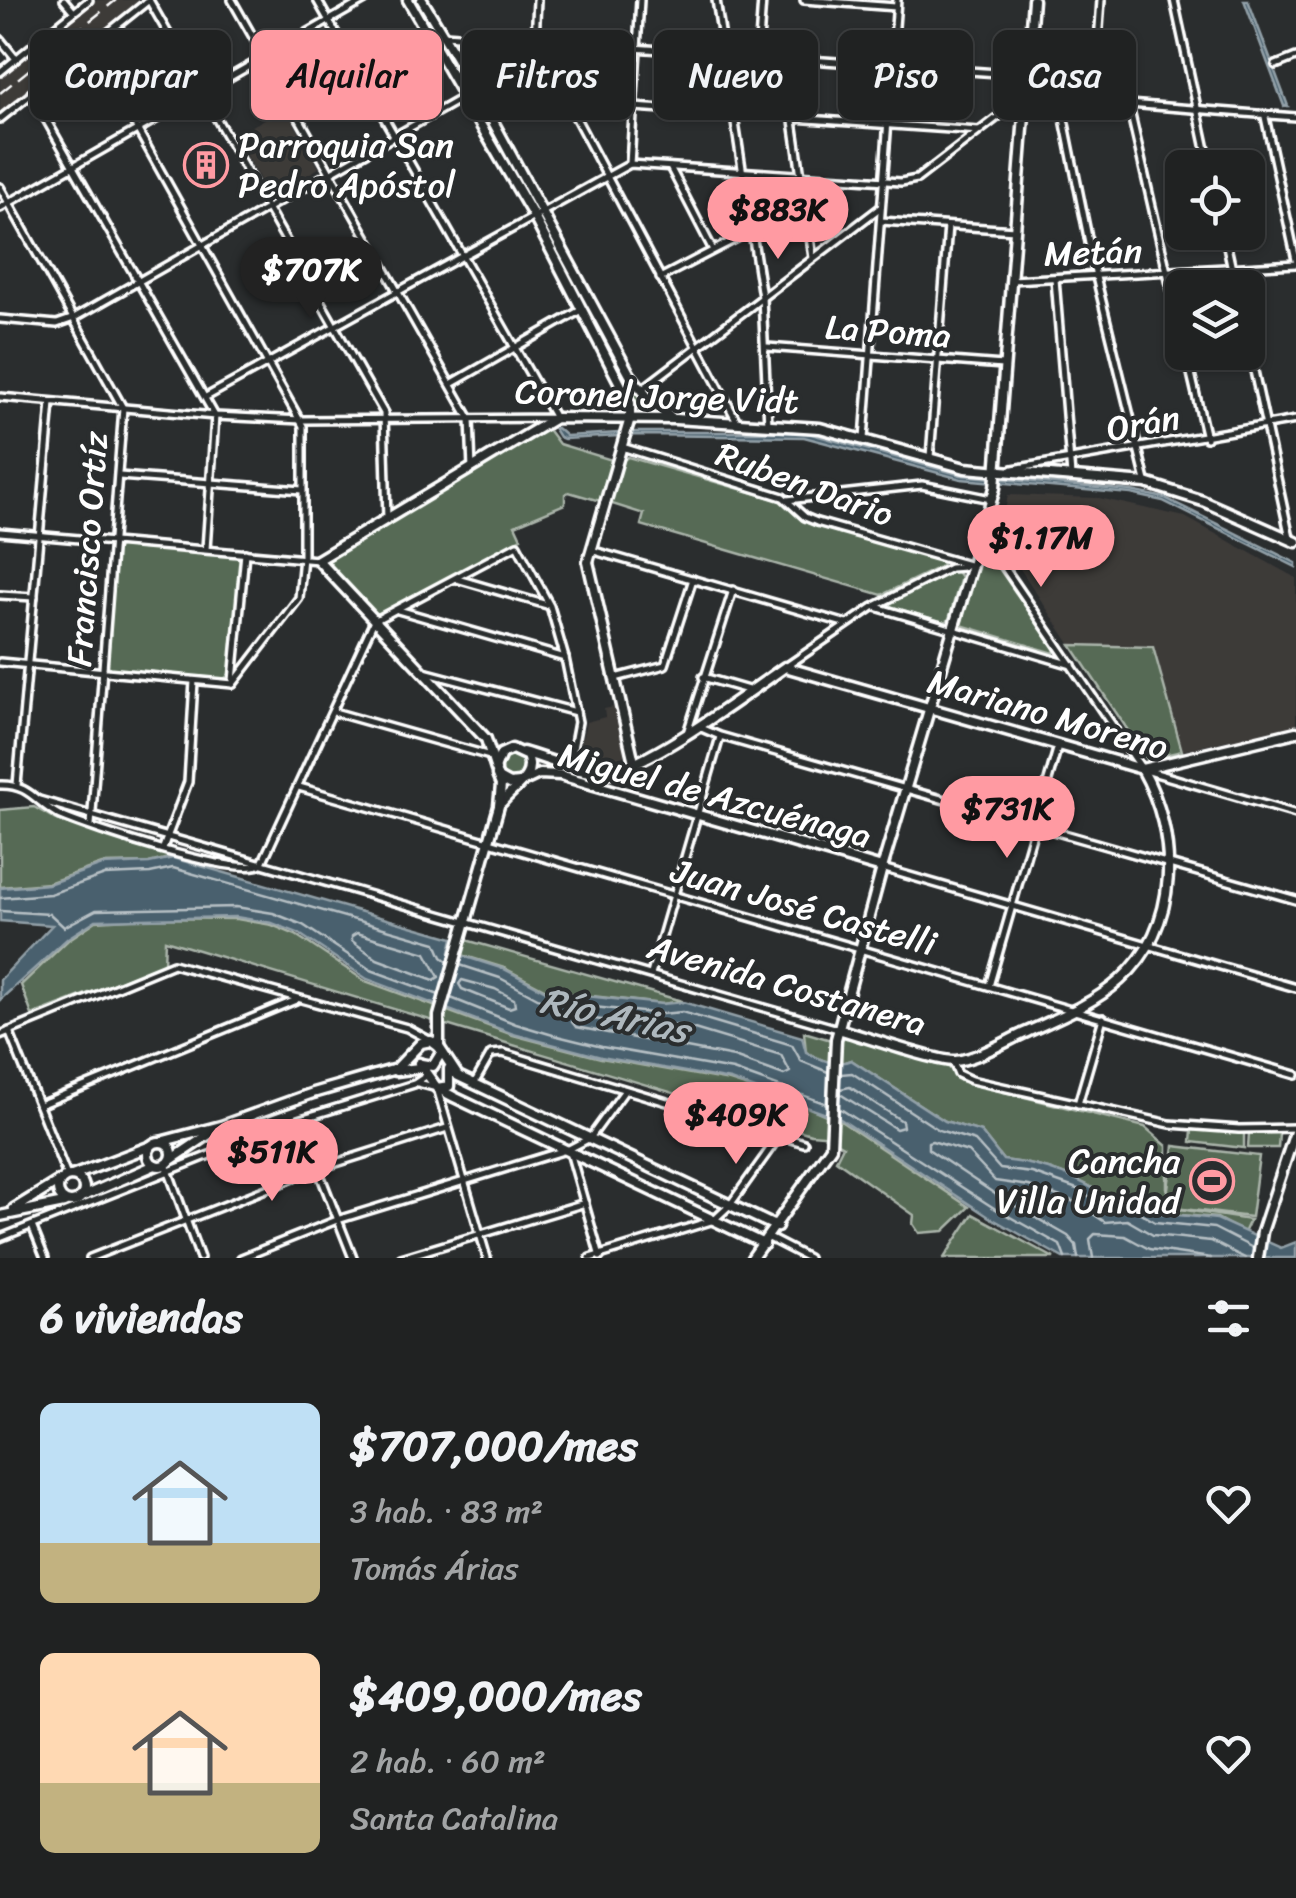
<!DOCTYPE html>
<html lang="es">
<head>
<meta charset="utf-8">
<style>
  :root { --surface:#202222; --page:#2d2f2f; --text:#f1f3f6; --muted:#a2a4a5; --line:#3d3f40; --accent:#ff9aa2 }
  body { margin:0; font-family:Sriracha,sans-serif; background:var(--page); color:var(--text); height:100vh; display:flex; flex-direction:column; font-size:38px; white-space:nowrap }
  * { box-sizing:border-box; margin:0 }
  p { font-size:32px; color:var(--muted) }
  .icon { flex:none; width:55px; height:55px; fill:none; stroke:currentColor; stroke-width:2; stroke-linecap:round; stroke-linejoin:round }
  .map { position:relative; height:1258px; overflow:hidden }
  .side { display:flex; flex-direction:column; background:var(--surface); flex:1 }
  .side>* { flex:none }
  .banner { position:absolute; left:30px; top:30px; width:1238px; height:90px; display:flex; gap:20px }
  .buttons { position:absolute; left:1165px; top:150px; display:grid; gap:20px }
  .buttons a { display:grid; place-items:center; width:100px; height:100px; border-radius:15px; background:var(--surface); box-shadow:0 2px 8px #0004,0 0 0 2px var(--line); font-size:50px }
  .price { position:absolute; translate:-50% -85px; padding:0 22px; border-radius:35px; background:var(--accent); color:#111; font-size:32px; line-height:65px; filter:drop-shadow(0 2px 5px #0008) }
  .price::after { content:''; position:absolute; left:50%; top:60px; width:30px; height:22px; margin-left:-15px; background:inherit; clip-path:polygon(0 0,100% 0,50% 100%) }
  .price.selected { background:#222; color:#fff }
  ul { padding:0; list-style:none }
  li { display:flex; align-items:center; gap:30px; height:250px; padding:0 40px }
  li span { display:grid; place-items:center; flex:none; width:280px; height:200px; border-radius:15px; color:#555 }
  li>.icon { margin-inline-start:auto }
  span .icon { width:120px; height:120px; fill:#fffc; stroke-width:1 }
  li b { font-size:42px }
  h2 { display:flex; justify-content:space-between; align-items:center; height:120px; padding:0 40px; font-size:42px }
  .chip { padding:0 35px; border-radius:15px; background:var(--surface); box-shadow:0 2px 8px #0004,0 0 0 2px var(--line); font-size:35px; line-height:90px }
  .chip.selected { background:var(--accent); color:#111 }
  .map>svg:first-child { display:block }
  .built { fill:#3d3a39 }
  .green { fill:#566a54; stroke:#aab4aa; stroke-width:2.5 }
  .water { fill:#4a616e; stroke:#92a0a8; stroke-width:2.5 }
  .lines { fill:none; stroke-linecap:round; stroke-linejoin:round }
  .shore { stroke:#b7c0c5; stroke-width:2.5 }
  .street-casing { stroke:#fff; stroke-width:12 }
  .secondary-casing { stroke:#fff; stroke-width:15 }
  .street { stroke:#2a2d2e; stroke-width:5 }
  .secondary { stroke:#2a2d2e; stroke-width:8 }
  .rail { stroke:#fff; stroke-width:2.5; stroke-dasharray:15 8; stroke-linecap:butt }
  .labels { text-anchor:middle; stroke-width:8; stroke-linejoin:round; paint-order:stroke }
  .poi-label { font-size:35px; fill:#fff; stroke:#2a2d2e; text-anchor:start }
  .street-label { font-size:35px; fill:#fff; stroke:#2a2d2e }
  .water-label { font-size:38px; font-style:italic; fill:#aeb8be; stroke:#2a2d2e }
</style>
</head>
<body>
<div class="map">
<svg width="1296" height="1258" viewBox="0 0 1296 1258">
  <rect width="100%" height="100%" fill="#2a2d2e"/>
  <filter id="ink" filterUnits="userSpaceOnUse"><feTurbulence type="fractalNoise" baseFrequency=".01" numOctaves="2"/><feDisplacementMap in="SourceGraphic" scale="20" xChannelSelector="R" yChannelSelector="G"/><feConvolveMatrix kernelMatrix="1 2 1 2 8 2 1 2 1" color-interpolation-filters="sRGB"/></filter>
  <g filter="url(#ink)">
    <g class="built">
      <polygon points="86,0 143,0 0,114 0,69"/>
      <polygon points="275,113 279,119 289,114 319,168 273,195 268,194 235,136"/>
      <polygon points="1008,495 1099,498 1185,517 1296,578 1296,732 1235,746 1233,739 1182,751 1153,647 1071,645 1000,539"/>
      <polygon points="619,706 628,751 620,759 605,762 581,759 579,755 586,722 605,717 604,709"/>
    </g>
    <g class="green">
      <polygon points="541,215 635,392 651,407 649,413 640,411 538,216"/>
      <polygon points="547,428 559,444 612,460 600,501 569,492 565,494 565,504 515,525 521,538 381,614 374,613 327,564 328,559"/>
      <polygon points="628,457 782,501 808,523 941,561 942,566 882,595 641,525 644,514 609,503 622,461"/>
      <polygon points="120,546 237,556 241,561 231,673 224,679 111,669 106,664 116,550"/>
      <polygon points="984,547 1055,649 1054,653 961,625"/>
      <polygon points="956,570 961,577 949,619 944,622 889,606 889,602"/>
      <polygon points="1071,645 1153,647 1182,751 1147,759"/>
      <circle cx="513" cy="767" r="14"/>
      <polygon points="34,807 57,820 173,857 149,863 102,864 48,883 0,887 0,810"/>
      <path d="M 144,918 L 237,919 L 272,925 L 296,935 L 365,981 L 513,1035 L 601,1058 L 730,1081 L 808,1107 L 842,1122 L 969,1207 L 944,1231 L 919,1233 L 913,1224 L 914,1215 L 836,1160 L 843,1146 L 823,1135 L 811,1134 C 595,1071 381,1004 165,940 L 164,964 L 32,1015 L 21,985 L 68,940 L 96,921 Z"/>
      <polygon points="466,940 682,1001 662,1004 548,991 504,968 462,955"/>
      <path d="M 804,1032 L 841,1043 L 844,1034 L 949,1067 L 960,1081 L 1145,1127 L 1167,1146 L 1167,1195 L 1174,1146 L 1259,1156 L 1251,1217 L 1166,1207 L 1250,1220 L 1244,1233 L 1217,1218 L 1158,1213 L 1130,1194 L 1112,1200 C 1079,1177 1043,1164 1003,1160 L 981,1132 L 945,1121 L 851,1060 C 835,1067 821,1060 806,1052 Z"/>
      <polygon points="1206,1129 1244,1133 1244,1148 1191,1142 1192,1130"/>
      <polygon points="1249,1133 1279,1133 1278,1148 1248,1148"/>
      <polygon points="973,1214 1054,1258 944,1258"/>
    </g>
    <g class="water">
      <polygon points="1244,0 1248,0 1288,106 1284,106"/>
      <polygon points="557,428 566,436 637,432 804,432 961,475 1131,491 1165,498 1296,563 1296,567 1163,501 1131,494 961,479 804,437 638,435 564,439 559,437 554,429"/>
      <path d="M 173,858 L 453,938 L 450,952 L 504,969 L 548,992 L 662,1004 L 683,1002 L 802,1037 L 806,1052 C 821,1060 835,1067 851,1060 L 945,1121 L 981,1132 L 1003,1160 C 1043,1164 1079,1177 1111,1200 L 1130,1194 L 1159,1213 L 1217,1219 L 1281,1248 L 1296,1242 L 1296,1258 L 1063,1258 L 989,1217 L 840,1119 L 730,1080 L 601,1057 L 513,1034 L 367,979 L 298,933 L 272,923 L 236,917 L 96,920 L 68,938 L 0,1000 L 0,980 L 52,925 L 0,921 L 0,888 L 48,884 L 102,865 L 149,863 Z"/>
    </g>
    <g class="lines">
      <g class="shore">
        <polyline points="0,898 50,894 105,875 150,873 173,868 436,943 442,957 448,962"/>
        <polyline points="0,911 50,914 64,927 96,910 236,907 273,913 303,925 371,970 439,995"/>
        <polygon points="357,933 426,953 439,977 434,980 377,959 352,941 352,936"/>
        <polyline points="460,965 500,978 545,1002 661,1014 682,1012 792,1045 801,1061 828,1072"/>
        <polygon points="462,980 495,989 514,999 515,1006 509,1008 462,989 459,984"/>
        <polyline points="451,998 516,1024 553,1035 602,1047 733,1070 827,1104"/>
        <polygon points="577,1017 660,1027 681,1025 781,1055 790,1072 784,1075 734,1057 576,1027 572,1022"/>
        <polyline points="841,1074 852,1073 939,1130 975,1141 1000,1169 1032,1173 1080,1190 1109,1210 1129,1206 1155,1222 1214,1228 1253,1248"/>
        <polyline points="840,1094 896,1129 903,1127 902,1121 850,1087 840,1089"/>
        <polyline points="839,1108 994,1208 1060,1245 1065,1258"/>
        <polyline points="1078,1258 1076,1245 1068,1236 1001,1198 928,1149 928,1142 932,1141 968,1152 995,1181 1029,1186 1075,1202 1105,1222 1127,1220 1153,1235 1211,1241 1245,1258"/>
        <polyline points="1093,1258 1090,1239 1095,1234 1125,1236 1149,1249 1211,1258"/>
      </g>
      <defs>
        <g id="street">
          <polyline points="64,0 74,12"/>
          <polyline points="232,0 470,419 472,469"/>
          <polyline points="537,0 535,41 738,423"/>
          <polyline points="716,0 762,297 768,425"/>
          <polyline points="804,0 896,7"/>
          <polyline points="1174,0 1210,168"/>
          <polyline points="431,37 444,35 1027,75"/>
          <polyline points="0,39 16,59"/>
          <polyline points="92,48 303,426 303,557 299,598 233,684"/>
          <polyline points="758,56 762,0"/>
          <polyline points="1097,56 1101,0"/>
          <polyline points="784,59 813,258"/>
          <polyline points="1276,65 1296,57"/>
          <polyline points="0,72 89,0"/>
          <polyline points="31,93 215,416 206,549"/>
          <polyline points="1060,99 1096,277 1146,481"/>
          <polyline points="1129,106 1182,337"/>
          <polyline points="634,107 735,114"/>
          <polyline points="1265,117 1296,260"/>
          <polyline points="793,118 979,131"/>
          <polyline points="0,119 149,0 384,413 387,519"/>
          <polyline points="630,164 640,0"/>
          <polyline points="670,167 713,250"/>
          <polyline points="0,187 123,408 91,825"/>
          <polyline points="0,208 365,0"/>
          <polyline points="881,221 1015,230"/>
          <polyline points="1224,232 1236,288"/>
          <polyline points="660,278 751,231"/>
          <polyline points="1055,279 1071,476"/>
          <polyline points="1012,280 1296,264"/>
          <polyline points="0,319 57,324 74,318 476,90"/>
          <polyline points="1248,343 1290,538"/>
          <polyline points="767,347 1003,365"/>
          <polyline points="1186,352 1206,438"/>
          <polyline points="451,384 581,310"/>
          <polyline points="641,390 881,207"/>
          <polyline points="0,397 215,416 302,420 555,418 317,0"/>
          <polyline points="206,397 630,164 901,182 917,179 1025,96 1296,117"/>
          <polyline points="864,439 897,0"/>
          <polyline points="622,447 783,497 805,517 817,522 972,566"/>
          <polyline points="930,457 948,226"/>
          <polyline points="1013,469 1296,420"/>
          <polyline points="119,476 302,490"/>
          <polyline points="787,500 922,485 991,499"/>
          <polyline points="0,532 318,560"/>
          <polyline points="981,533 1142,769 1296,814"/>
          <polyline points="591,550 847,624"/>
          <polyline points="457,579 547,605"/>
          <polyline points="0,595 34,597"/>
          <polyline points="876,607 1072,665"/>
          <polyline points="398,610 565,658"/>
          <polyline points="0,662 233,684"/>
          <polyline points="787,666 873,607 950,568 964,567"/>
          <polyline points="424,672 576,712"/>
          <polyline points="703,677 748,690"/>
          <polyline points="615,678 665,665 693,579"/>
          <polyline points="233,681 245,553"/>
          <polyline points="334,712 490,756"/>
          <polyline points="699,727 720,736 1296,900"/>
          <polyline points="687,733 733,590"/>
          <path d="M 0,785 C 31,784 36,804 61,816 C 94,830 230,875 259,865"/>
          <polyline points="17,785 51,403"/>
          <polyline points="299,787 1296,1075"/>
          <polyline points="39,800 838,1029"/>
          <polyline points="163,848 188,782 194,681"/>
          <polyline points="262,863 374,621 517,545 550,606 565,658 578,722 570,765"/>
          <polyline points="882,868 1296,988"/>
          <polyline points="651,974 720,737"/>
          <polyline points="989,986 1058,746"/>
          <polyline points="9,1031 67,1176"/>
          <polyline points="0,1035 173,964 407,1028 431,1041"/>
          <polyline points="953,1062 958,1074 971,1080 1170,1124 1239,1129 1295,1128"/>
          <polyline points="475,1082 491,1054 503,1053 804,1143"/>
          <polyline points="418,1083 437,1088 487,1258"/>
          <polyline points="1078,1104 1103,1018"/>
          <polyline points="39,1105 296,1000"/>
          <polyline points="299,1121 353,1258"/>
          <polyline points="570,1152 600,1257"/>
          <polyline points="166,1164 200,1258"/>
          <polyline points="32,1226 45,1258"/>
          <polyline points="0,1238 298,1120 414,1084 426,1076"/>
          <polyline points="769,1238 808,1258"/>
          <polyline points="90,1258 317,1169 447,1128"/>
          <polyline points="241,1258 337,1220 569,1149 590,1138 625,1090"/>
          <polyline points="401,1258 585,1203"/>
          <polyline points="590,1258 714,1220 730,1205 780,1135"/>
        </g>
        <g id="secondary">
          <polyline points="408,0 533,215 630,403 630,418 588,562 634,762"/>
          <polyline points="422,0 476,90 630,375 654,405 671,417"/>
          <path d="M 523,752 C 545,758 584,775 605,773 C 646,769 749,692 785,667 L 1142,769 L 1296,732"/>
          <path d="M 496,766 L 501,754 L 512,749 L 527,756 C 536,777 514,787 502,802"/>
          <polyline points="496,770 486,739 318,560 555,418 675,419 820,428 965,468 1146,483 1203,501 1296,542"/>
          <polyline points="500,779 509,784 519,783"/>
          <polyline points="524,781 539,774 560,775 882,868"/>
          <path d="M 838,1029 C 860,1035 940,1063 956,1061 C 979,1058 1006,1041 1027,1032 C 1060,1017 1093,1004 1120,980 C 1181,925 1179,835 1142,769"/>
          <polyline points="439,1047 439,1016 499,806 501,785 497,775"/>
          <polyline points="419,1063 437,1088 454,1097 764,1244"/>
          <polyline points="421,1064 433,1066 441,1053"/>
          <polyline points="396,1071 426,1067"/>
          <polyline points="437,1088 449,1086 449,1069"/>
          <circle cx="160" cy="1154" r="12"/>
          <polyline points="160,1142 221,1126 313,1093 396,1069 421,1043 431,1041 439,1047 458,1076 777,1227"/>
          <polyline points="171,1160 217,1129"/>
          <circle cx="71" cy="1189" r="13"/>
          <polyline points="72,1176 151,1146"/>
          <polyline points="84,1196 155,1165"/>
          <polyline points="14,1209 61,1180"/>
          <polyline points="0,1216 64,1203"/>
          <polyline points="752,1258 831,1147 836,1039 882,868 995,488 1033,0"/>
          <polyline points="1258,1258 1262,1232 1296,1129"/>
        </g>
      </defs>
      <use href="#street" class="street-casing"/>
      <use href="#secondary" class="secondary-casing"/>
      <use href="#street" class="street"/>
      <use href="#secondary" class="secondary"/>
      <polyline class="rail" points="0,93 116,0"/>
    </g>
  </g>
  <defs>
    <symbol id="building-ring" viewBox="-11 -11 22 22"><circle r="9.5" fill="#2a2d2e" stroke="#ff9aa2" stroke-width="1.5"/><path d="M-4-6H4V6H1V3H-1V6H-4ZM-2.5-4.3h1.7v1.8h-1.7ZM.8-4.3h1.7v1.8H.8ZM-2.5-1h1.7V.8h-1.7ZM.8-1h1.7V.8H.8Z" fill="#ff9aa2"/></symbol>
    <symbol id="stadium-ring" viewBox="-11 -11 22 22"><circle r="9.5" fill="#2a2d2e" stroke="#ff9aa2" stroke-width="1.5"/><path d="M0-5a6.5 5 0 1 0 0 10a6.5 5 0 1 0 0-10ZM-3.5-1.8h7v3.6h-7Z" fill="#ff9aa2"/></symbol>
  </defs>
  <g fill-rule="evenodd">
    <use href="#building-ring" x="181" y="140" width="50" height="50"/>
    <use href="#stadium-ring" x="1187" y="1156" width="50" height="50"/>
  </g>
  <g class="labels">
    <g class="poi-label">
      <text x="238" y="157">Parroquia San<tspan x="238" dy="40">Pedro Apóstol</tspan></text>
      <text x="1180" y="1173" text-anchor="end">Cancha<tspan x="1180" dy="40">Villa Unidad</tspan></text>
    </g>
    <g class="street-label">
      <text transform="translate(1093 252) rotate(-2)" y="12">Metán</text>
      <text transform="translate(888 331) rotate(4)" y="12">La Poma</text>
      <text transform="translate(657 396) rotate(2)" y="12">Coronel Jorge Vidt</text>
      <text transform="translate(1143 423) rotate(-10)" y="12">Orán</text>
      <text transform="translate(805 484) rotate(20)" y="12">Ruben Dario</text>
      <text transform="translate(87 549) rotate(-86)" y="12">Francisco Ortíz</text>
      <text transform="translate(1048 714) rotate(16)" y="12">Mariano Moreno</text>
      <text transform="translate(715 795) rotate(15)" y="12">Miguel de Azcuénaga</text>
      <text transform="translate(804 907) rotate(16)" y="12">Juan José Castelli</text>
      <text transform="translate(787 985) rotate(16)" y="12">Avenida Costanera</text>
    </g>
    <g class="water-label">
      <text transform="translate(615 1015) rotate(12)" y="13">Río Arias</text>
    </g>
  </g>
</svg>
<div class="buttons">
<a><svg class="icon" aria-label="locate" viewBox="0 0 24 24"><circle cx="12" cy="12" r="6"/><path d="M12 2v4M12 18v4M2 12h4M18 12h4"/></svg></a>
<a><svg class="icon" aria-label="layers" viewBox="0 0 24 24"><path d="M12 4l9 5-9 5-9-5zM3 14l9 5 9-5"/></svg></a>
</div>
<b class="price" style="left:778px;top:262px">$883K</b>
<b class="price selected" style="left:311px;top:322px">$707K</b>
<b class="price" style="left:1041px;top:590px">$1.17M</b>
<b class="price" style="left:1007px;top:861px">$731K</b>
<b class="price" style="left:736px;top:1167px">$409K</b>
<b class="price" style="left:272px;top:1204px">$511K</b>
<div class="banner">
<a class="chip">Comprar</a>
<a class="chip selected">Alquilar</a>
<a class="chip">Filtros</a>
<a class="chip">Nuevo</a>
<a class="chip">Piso</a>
<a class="chip">Casa</a>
</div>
</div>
<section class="side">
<h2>6 viviendas<svg class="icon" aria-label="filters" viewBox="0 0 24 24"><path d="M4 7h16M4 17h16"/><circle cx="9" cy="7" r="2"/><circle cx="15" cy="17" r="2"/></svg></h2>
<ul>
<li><span style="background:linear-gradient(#bfe0f5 70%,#c2b280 0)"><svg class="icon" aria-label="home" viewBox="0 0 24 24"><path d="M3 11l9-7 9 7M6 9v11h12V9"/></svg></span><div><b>$707,000/mes</b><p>3 hab. · 83 m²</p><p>Tomás Árias</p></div><svg class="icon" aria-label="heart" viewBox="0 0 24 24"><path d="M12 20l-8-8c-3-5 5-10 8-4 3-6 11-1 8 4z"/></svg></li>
<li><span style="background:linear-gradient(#ffd9b3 65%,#c2b280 0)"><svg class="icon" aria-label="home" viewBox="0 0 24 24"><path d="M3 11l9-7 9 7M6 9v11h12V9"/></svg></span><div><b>$409,000/mes</b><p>2 hab. · 60 m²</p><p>Santa Catalina</p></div><svg class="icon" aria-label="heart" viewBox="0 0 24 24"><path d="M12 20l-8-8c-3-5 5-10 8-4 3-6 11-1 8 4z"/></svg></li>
</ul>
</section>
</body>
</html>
